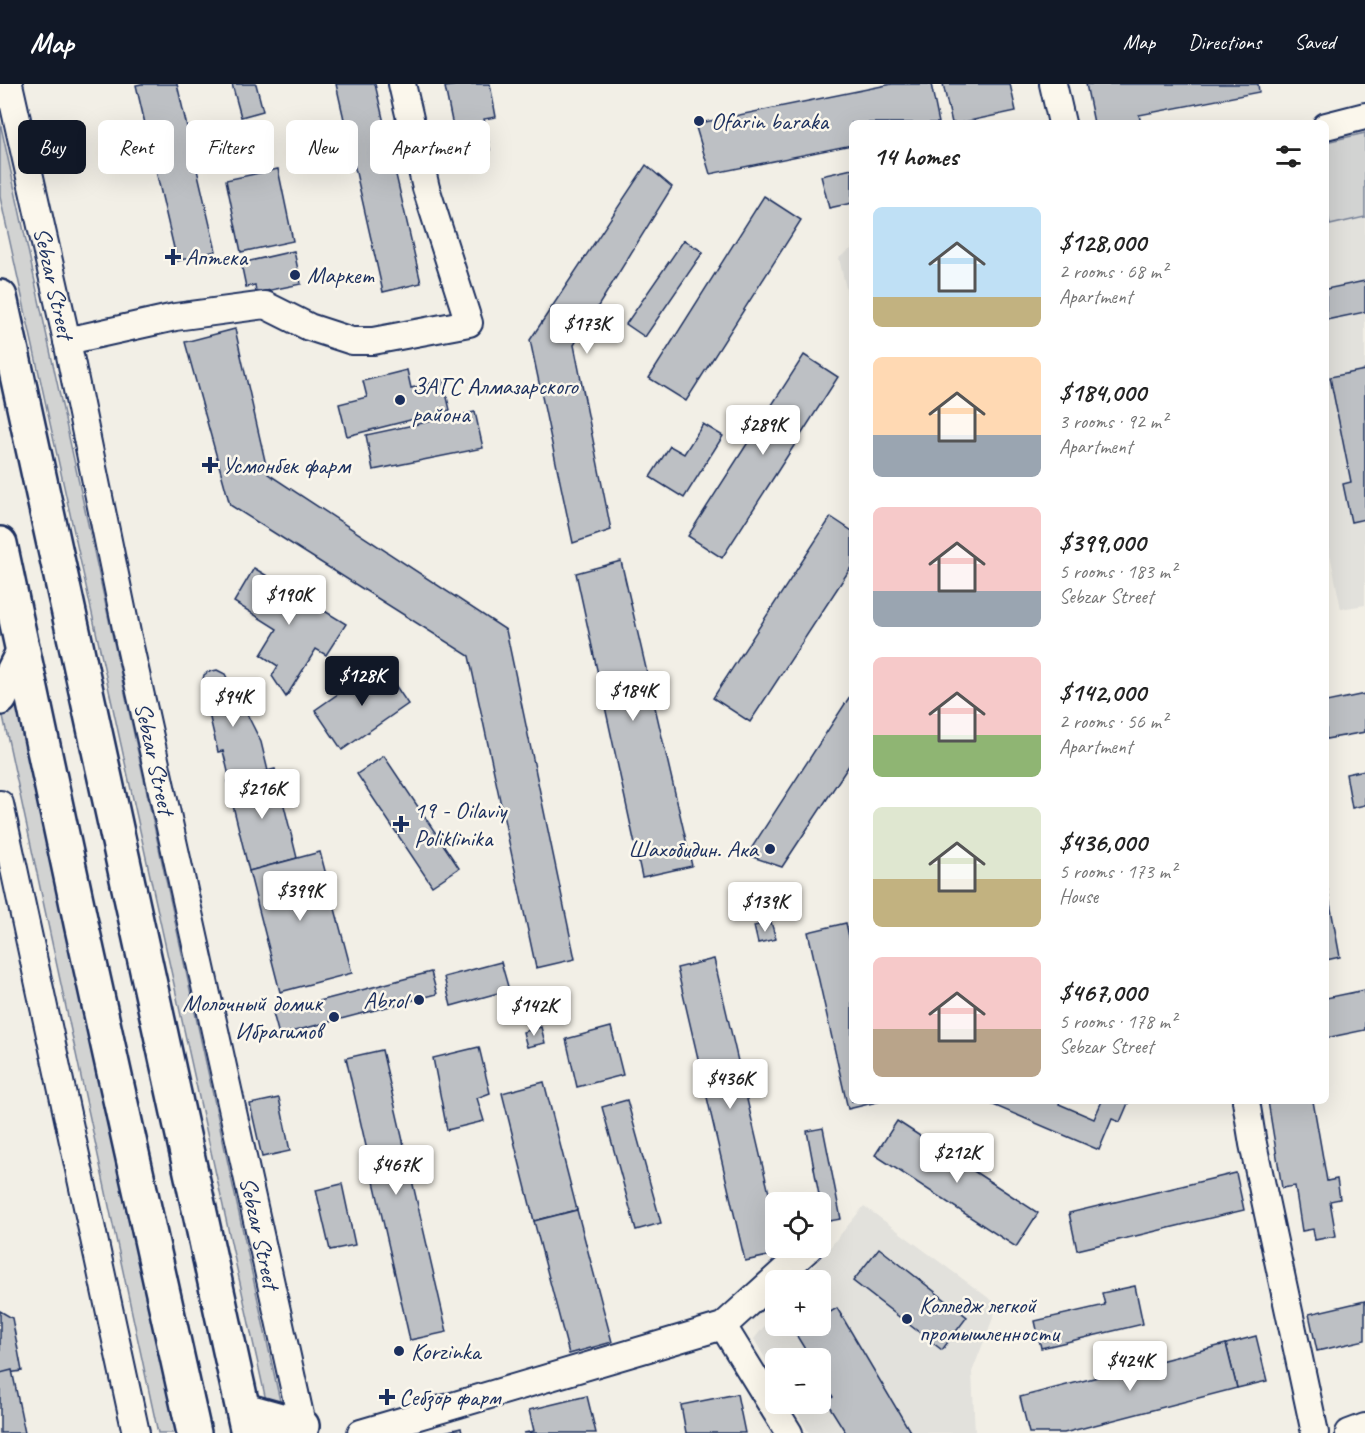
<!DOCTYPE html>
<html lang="en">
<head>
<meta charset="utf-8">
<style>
  :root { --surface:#fff; --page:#f2f2f2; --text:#222; --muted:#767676; --accent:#111827 }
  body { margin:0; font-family:Caveat,sans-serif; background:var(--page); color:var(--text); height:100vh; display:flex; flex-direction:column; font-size:22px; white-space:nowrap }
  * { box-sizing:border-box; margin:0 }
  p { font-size:20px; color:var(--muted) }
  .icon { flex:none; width:33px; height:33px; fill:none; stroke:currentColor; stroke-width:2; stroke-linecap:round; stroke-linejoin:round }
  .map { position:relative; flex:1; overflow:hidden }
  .panel { position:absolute; left:849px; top:36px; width:480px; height:984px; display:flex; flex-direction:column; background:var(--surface); border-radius:9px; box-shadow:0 6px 24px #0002 }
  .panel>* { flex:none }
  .banner { position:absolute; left:18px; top:36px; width:570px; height:54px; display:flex; gap:12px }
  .tools { position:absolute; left:765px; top:1108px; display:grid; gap:12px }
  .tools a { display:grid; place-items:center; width:66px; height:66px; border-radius:9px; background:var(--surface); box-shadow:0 6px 24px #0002; font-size:30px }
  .price { position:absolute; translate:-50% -51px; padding:0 14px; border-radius:6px; background:#fff; color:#222; font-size:20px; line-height:39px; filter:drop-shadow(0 2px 3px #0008) }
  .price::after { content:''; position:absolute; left:50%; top:36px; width:18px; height:14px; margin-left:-9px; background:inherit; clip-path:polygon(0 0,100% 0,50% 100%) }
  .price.on { background:var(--accent); color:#fff }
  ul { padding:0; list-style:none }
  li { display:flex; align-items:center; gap:18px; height:150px; padding:0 24px }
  li span { display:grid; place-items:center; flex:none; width:168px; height:120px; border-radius:9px; color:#555 }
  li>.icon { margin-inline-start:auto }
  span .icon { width:72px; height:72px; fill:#fffc; stroke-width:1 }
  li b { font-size:26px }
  h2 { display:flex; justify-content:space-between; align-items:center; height:72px; padding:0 24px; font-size:26px }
  .chip { padding:0 21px; border-radius:9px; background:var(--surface); box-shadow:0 6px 24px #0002; font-size:21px; line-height:54px }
  .chip.on { background:var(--accent); color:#fff }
  header { display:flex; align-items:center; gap:36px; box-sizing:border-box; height:84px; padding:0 30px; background:var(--accent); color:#fff }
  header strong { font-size:28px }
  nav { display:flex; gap:33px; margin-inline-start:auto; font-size:21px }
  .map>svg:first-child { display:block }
  .built { fill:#e2e1dc }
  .green { fill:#d2d3d2; stroke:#768198; stroke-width:1.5 }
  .building { fill:#bdc0c4; stroke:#1b2f5e; stroke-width:1.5 }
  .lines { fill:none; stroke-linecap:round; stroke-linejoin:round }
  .minor-casing { stroke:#1b2f5e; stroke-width:30 }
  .major-casing { stroke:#1b2f5e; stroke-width:38 }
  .minor { stroke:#fbf7ec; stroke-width:26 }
  .major { stroke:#fbf7ec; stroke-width:33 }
  .poi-dot { fill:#1b2f5e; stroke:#fbf7ec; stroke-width:2 }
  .labels { text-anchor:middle; stroke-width:5; stroke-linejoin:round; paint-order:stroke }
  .poi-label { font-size:24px; fill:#1b2f5e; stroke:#fbf7ec; text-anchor:start }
  .street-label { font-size:24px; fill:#1b2f5e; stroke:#fbf7ec }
</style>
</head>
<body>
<header>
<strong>Map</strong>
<nav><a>Map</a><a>Directions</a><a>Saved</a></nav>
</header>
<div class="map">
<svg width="1365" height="1349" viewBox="0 0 1365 1349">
  <rect width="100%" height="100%" fill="#f2efe6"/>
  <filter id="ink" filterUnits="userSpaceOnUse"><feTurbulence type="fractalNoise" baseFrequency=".0167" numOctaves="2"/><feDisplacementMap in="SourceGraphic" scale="12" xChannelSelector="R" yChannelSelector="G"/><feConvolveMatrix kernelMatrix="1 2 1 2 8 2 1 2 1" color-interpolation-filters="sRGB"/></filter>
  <g filter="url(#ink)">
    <g class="built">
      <polygon points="1365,42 1365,521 1341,525 1326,451 1326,53"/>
      <polygon points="852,164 852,231 839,174"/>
      <polygon points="864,1122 998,1221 972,1288 975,1349 809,1349 792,1320 820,1320 820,1275 776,1275 775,1291 754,1255 775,1229 776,1242 820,1242 820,1197 802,1197"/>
    </g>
    <g class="green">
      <polygon points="0,38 282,1326 267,1321 0,113"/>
      <polygon points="1365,49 1365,133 1330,141 1326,122 1326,58"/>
      <polygon points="16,605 180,1349 158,1349 3,632"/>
    </g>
    <g class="building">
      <polygon points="142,0 177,0 216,167 177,177 136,1"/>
      <polygon points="232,0 256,0 263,27 241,33"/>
      <polygon points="336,0 375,0 421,199 383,208"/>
      <polygon points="463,0 490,0 496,33 484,35 490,66 459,72 445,3"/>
      <polygon points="892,0 931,0 939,39 852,39 852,61 710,90 695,40"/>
      <polygon points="943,0 1010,0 1016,27 960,39 952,39"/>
      <polygon points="1086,0 1258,0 1259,8 1139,31 1141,39 1094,39"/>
      <polygon points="646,81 672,103 574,261 611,446 573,459 530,256"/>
      <polygon points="278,85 293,157 241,168 226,96"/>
      <polygon points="852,85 852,119 829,124 821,92"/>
      <polygon points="764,112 801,136 686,317 649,294"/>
      <polygon points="684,156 703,168 645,253 626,240"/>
      <polygon points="294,167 301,200 256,209 255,201 246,203 241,179"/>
      <polygon points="1365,197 1365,228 1326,236 1326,205"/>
      <polygon points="235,245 268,390 506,546 575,875 536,884 469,572 230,421 185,258"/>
      <polygon points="804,271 838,293 722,474 688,452"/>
      <polygon points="407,286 411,304 443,296 450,326 347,352 339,320 367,313 363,297"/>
      <polygon points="1365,286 1365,435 1351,438 1343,400 1351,398 1330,293"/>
      <polygon points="475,328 483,364 373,386 366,351"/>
      <polygon points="703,340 723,352 684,414 650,393 670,362 684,370"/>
      <polygon points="831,433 852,447 852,482 750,638 713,614"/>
      <polygon points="621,477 692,782 642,793 576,489"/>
      <polygon points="254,484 346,540 326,571 316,565 286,613 272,592 278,582 261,571 277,545 234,518"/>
      <polygon points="381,580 408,620 342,666 315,626"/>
      <polygon points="217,586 225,590 232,604 235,604 242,625 244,624 261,658 268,687 230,696 223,667 218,668 202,600 204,591 208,588"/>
      <polygon points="852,609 852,677 782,783 747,771"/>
      <polygon points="1365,610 1365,648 1326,655 1326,618"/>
      <polygon points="384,672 459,784 432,802 357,690"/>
      <polygon points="275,685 297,774 249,787 227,697"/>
      <polygon points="1365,686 1365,721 1352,724 1346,690"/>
      <polygon points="320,768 352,889 280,908 249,787"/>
      <polygon points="1326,798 1340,873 1326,876"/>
      <polygon points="771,838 776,855 758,859 754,842"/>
      <polygon points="846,839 852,866 852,1017 881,1017 848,1025 808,848"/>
      <polygon points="714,875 776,1139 776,1164 781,1164 782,1169 745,1177 677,884"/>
      <polygon points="501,878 509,906 451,922 444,893"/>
      <polygon points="431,888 437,910 279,951 273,929"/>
      <polygon points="1365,906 1365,946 1326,954 1326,914"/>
      <polygon points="541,943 545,959 527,963 523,948"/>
      <polygon points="611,943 623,991 577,1003 566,955"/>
      <polygon points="479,963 490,1009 477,1014 484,1037 447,1046 433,974"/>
      <polygon points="382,966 447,1248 410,1256 346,974"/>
      <polygon points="544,998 577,1126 534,1137 502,1009"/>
      <polygon points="279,1014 290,1067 262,1073 250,1020"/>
      <polygon points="627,1016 661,1139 636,1146 602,1023"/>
      <polygon points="984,1017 1060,1017 1059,1020 1094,1035 1102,1017 1129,1017 1120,1038 1112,1035 1099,1066"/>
      <polygon points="1268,1017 1313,1017 1327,1097 1337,1095 1340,1115 1330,1117 1336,1152 1315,1156 1313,1145 1302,1147 1295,1102 1282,1104"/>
      <polygon points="897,1037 1038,1129 1016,1163 875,1071"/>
      <polygon points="823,1044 841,1135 824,1138 807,1047"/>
      <polygon points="1236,1089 1244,1126 1077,1166 1069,1129"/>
      <polygon points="342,1100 355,1161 330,1166 316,1106"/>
      <polygon points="577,1126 612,1258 569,1270 534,1137"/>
      <polygon points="879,1164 967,1233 942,1266 853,1197"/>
      <polygon points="1135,1202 1143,1240 1041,1264 1035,1237 1105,1221 1102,1209"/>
      <polygon points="1365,1217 1365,1256 1317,1267 1309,1230"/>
      <polygon points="837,1224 911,1349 846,1349 826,1317 833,1313 820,1292 820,1275 811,1275 795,1249 807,1242 820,1242 820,1234"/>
      <polygon points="0,1227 12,1234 22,1287 0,1290"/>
      <polygon points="1256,1252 1267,1297 1237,1304 1226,1260"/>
      <polygon points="1226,1260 1237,1304 1064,1349 1029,1349 1020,1313"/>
      <polygon points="12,1286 25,1349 0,1349 0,1289"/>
      <polygon points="737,1310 745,1349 686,1349 681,1321"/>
      <polygon points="587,1312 596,1349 524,1349 534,1347 529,1326"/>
      <polygon points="461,1344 462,1349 440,1349"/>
    </g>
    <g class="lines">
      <defs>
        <g id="minor">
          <path id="s1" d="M 9,0 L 67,257 L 127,549 L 304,1349"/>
          <polyline points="1053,0 1062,39"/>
          <polyline points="1326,42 1365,32"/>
          <polyline points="67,257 175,233 265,221 309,243 352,257 373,257 469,239 426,104 402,0"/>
          <polyline points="0,720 136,1349"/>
          <polyline points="1246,1017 1253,1060 1315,1349"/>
          <polyline points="723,1242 789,1349"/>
          <polyline points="361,1349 723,1242 809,1164"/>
          <polyline points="1349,1349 1365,1343"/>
        </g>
        <g id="major">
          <polyline points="0,213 248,1349"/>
          <polyline points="0,460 82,844 194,1349"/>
          <polyline points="0,614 23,568"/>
          <polyline points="244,1326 302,1342"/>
        </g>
      </defs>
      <use href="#minor" class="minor-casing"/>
      <use href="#major" class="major-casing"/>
      <use href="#minor" class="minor"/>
      <use href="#major" class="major"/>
    </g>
  </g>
  <g class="poi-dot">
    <circle cx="699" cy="37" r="6"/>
    <path d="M170 164h6v6h6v6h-6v6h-6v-6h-6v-6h6z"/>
    <circle cx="295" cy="191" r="6"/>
    <circle cx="400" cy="316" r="6"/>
    <path d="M207 372h6v6h6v6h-6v6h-6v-6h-6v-6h6z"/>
    <path d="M398 731h6v6h6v6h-6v6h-6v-6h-6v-6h6z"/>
    <circle cx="770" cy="765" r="6"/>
    <circle cx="419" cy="916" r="6"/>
    <circle cx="334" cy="933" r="6"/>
    <circle cx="907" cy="1235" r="6"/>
    <circle cx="399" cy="1267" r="6"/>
    <path d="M384 1304h6v6h6v6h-6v6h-6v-6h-6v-6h6z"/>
  </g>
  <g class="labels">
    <g class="poi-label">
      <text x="711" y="45">Ofarin baraka</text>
      <text x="185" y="181">Аптека</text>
      <text x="307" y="199">Маркет</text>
      <text x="412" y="310">ЗАГС Алмазарского<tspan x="412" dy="28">района</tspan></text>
      <text x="222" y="389">Усмонбек фарм</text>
      <text x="414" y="734">19 - Oilaviy<tspan x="414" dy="28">Poliklinika</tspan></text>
      <text x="758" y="773" text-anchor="end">Шахобидин. Ака</text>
      <text x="407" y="924" text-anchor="end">Abrol</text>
      <text x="322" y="927" text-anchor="end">Молочный домик<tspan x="322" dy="28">Ибрагимов</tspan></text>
      <text x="919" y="1229">Колледж легкой<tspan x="919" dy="28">промышленности</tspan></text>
      <text x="411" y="1275">Korzinka</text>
      <text x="399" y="1321">Себзор фарм</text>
    </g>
    <g class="street-label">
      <text dy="8" stroke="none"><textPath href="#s1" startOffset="204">Sebzar Street</textPath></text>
      <text dy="8" stroke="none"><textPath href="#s1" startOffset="690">Sebzar Street</textPath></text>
      <text dy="8" stroke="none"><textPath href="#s1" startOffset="1176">Sebzar Street</textPath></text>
    </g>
  </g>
</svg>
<div class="tools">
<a><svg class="icon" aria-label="locate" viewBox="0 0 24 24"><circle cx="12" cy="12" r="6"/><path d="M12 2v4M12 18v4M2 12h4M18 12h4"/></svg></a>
<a>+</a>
<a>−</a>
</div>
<b class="price" style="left:587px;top:271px">$173K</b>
<b class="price" style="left:763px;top:372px">$289K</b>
<b class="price" style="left:289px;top:542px">$190K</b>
<b class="price on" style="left:362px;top:623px">$128K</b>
<b class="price" style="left:633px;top:638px">$184K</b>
<b class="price" style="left:233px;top:644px">$94K</b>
<b class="price" style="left:262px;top:736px">$216K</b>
<b class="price" style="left:300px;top:838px">$399K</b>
<b class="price" style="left:765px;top:849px">$139K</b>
<b class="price" style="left:534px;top:953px">$142K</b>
<b class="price" style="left:730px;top:1026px">$436K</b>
<b class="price" style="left:957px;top:1100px">$212K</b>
<b class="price" style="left:396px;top:1112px">$467K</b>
<b class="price" style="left:1130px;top:1308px">$424K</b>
<div class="banner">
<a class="chip on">Buy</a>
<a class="chip">Rent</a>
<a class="chip">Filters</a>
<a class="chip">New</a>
<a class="chip">Apartment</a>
</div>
<section class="panel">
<h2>14 homes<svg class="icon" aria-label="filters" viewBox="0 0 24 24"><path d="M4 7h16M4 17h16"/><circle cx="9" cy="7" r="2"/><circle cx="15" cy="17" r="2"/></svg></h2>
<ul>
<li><span style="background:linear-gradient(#bfe0f5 75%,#c2b280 0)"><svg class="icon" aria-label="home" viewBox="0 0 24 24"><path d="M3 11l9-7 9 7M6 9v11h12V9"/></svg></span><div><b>$128,000</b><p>2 rooms · 68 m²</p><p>Apartment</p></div></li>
<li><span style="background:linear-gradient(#ffd9b3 65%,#9aa5b1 0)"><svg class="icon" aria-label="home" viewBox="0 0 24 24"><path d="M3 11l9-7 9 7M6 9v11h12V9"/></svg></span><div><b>$184,000</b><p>3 rooms · 92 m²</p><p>Apartment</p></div></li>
<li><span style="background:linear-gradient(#f6c9c9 70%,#9aa5b1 0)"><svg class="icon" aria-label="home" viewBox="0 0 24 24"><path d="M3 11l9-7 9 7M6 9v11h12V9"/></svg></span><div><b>$399,000</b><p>5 rooms · 183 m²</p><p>Sebzar Street</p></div></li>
<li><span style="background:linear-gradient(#f6c9c9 65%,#8fb573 0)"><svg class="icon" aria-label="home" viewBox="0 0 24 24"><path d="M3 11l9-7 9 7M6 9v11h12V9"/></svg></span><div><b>$142,000</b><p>2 rooms · 56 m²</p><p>Apartment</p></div></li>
<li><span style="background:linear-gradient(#dfe7d0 60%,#c2b280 0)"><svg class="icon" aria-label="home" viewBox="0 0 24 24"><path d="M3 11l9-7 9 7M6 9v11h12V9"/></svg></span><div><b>$436,000</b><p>5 rooms · 173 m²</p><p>House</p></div></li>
<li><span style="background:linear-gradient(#f6c9c9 60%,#b9a48a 0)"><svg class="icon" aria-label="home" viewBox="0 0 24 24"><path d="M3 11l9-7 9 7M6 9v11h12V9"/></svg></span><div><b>$467,000</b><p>5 rooms · 178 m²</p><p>Sebzar Street</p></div></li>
</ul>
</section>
</div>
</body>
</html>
